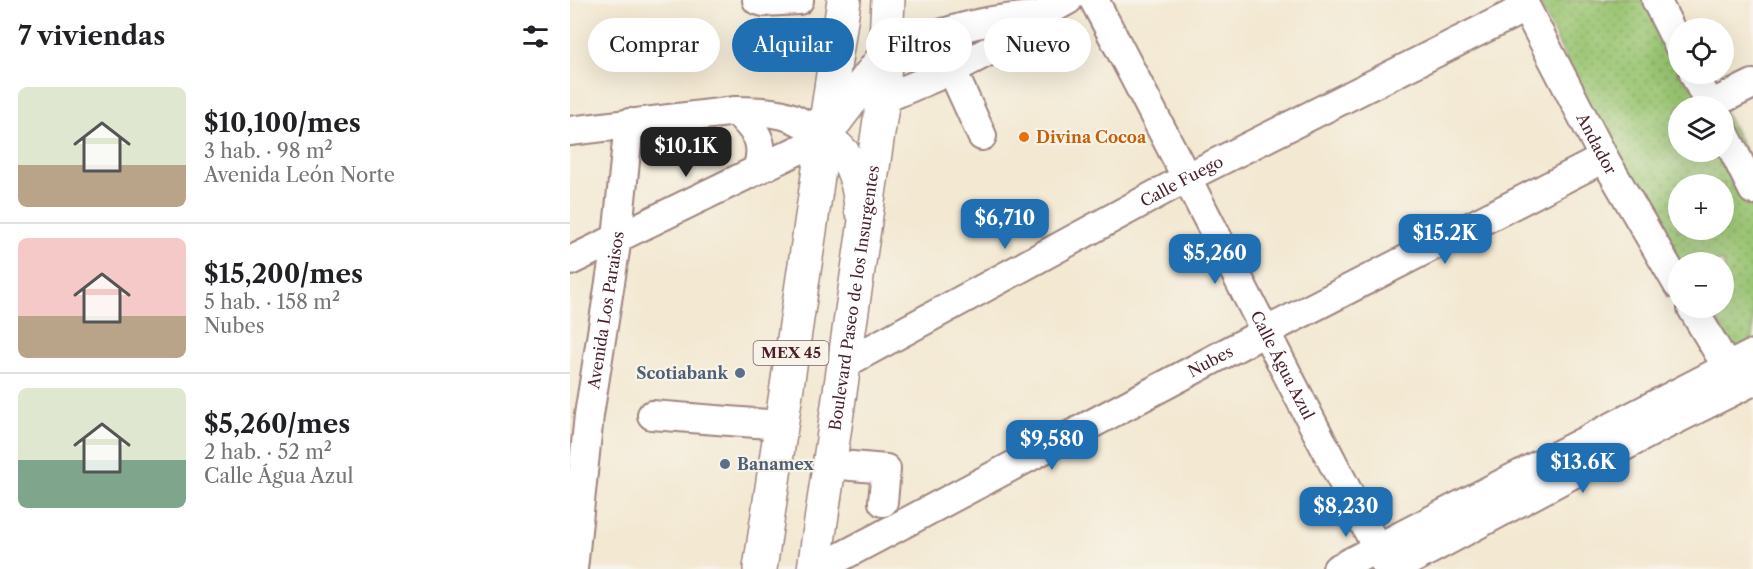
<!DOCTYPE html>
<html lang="es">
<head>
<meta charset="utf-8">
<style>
  :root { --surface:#fff; --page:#f2f2f2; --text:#202124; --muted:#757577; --line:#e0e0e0; --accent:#1f6fb2 }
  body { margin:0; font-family:"Libre Caslon Text",serif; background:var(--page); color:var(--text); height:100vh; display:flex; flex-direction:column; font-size:22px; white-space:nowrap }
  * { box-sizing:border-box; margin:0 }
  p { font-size:20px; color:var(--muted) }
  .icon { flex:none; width:33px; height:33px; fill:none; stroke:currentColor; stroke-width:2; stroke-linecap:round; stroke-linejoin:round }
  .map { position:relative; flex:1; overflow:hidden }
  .panel { display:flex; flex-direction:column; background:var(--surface); width:570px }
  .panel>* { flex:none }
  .banner { position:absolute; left:18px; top:18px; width:570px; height:54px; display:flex; gap:12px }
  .controls { position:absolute; left:1098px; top:18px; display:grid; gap:12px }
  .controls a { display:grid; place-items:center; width:66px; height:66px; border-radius:50%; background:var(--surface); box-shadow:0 6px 24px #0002; font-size:30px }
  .price { position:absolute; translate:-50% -51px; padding:0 14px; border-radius:12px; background:var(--accent); color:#fff; font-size:20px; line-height:39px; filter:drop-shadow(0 2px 3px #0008) }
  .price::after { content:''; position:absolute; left:50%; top:36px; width:18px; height:14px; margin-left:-9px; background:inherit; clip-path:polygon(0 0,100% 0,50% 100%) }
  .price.active { background:#222; color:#fff }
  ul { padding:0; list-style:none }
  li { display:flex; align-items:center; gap:18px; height:150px; padding:0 18px }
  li+li { border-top:2px solid var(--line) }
  li span { display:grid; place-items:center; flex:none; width:168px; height:120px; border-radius:9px; color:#555 }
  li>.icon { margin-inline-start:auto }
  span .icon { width:72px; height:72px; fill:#fffc; stroke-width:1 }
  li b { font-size:26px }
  h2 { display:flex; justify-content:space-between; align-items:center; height:72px; padding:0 18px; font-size:26px }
  .tag { padding:0 21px; border-radius:27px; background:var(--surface); box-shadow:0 6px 24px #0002; font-size:21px; line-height:54px }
  .tag.active { background:var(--accent); color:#fff }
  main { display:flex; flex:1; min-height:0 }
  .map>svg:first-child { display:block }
  .park { fill:url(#park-dots); stroke:#72724e; stroke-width:1.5; fill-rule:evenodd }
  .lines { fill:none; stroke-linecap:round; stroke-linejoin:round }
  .minor-casing { stroke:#9e847e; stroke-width:32 }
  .major-casing { stroke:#9e847e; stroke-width:36 }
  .minor { stroke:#fff; stroke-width:28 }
  .major { stroke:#fff; stroke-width:33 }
  .food-dot { fill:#e8710a; stroke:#f7f3e8; stroke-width:2 }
  .service-dot { fill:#5c6f8a; stroke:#f7f3e8; stroke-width:2 }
  .labels { text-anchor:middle; stroke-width:4.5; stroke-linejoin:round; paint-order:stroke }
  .shield { fill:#f7f3e8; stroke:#7e5f64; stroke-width:1.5 }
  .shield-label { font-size:15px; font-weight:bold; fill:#4a1f2b }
  .food-label { font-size:16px; font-weight:bold; fill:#c56008; stroke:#f7f3e8; text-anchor:start }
  .street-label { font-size:16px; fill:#4a1f2b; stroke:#f7f3e8 }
  .service-label { font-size:16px; font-weight:bold; fill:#4e5e75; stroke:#f7f3e8; text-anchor:end }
</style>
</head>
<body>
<main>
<section class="panel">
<h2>7 viviendas<svg class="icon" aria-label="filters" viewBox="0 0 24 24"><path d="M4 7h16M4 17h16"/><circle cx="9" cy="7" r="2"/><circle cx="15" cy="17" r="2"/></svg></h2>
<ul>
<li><span style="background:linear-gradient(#dfe7d0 65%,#b9a48a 0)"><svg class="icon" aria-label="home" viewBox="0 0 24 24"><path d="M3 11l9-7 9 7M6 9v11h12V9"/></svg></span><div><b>$10,100/mes</b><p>3 hab. · 98 m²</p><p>Avenida León Norte</p></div></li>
<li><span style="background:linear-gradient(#f6c9c9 65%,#b9a48a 0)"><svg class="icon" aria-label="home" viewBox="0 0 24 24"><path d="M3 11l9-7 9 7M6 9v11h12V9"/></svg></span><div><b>$15,200/mes</b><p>5 hab. · 158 m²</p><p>Nubes</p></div></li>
<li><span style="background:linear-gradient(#dfe7d0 60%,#7fa58c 0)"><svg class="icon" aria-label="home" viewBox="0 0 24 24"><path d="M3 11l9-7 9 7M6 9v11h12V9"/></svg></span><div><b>$5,260/mes</b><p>2 hab. · 52 m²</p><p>Calle Água Azul</p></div></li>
</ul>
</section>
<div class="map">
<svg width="1183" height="569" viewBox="0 0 1183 569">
  <defs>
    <pattern id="park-dots" width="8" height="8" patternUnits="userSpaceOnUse" patternTransform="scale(1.5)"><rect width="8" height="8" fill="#9ac572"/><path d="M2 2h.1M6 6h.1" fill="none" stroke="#809f5e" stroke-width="1.8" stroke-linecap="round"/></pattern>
  </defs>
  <rect width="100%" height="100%" fill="#f7f3e8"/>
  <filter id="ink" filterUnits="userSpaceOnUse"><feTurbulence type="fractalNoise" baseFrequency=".0167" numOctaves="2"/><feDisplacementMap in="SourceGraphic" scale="12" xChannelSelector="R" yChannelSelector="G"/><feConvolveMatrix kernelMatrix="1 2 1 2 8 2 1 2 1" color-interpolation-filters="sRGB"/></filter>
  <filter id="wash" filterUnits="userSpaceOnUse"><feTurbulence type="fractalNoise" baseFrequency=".008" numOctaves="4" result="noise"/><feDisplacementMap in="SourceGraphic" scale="24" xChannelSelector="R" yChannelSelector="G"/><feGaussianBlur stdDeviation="1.35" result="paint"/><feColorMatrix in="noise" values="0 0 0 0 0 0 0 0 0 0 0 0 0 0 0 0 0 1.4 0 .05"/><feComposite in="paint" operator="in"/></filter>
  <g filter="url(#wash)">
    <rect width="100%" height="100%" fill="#f3e8d2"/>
    <path class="park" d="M 968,0 L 1088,0 L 1108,35 L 1108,74 L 1132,74 L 1152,106 L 1108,106 L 1108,152 L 1154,152 L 1154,110 L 1183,166 L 1183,349 L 1170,357 L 1138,308 L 1154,308 L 1154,262 L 1109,262 L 1046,164 ZM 1108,184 L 1154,184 L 1154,230 L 1108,230 Z"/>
  </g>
  <g filter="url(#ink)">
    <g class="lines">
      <defs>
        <g id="minor">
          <polyline points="187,0 194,2 229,0"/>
          <path id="s1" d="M 524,0 C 624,189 719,380 818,569"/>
          <path id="s2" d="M 952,0 L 1034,158 L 1108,285"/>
          <polyline points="1086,0 1108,44"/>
          <path d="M 317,53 C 367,33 415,18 469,16"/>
          <polyline points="382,70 412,136"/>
          <polyline points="1124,74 1140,106"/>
          <polyline points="313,99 382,70 444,38 469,16 498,0"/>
          <polyline points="1140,105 1183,84"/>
          <path d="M 166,111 C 185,130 197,142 187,169"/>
          <path d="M 0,131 L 166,111 C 202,111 225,112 253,138 L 0,261"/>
          <polyline points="1154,132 1183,190"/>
          <polyline points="1122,308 1157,367"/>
          <path id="s3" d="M 274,364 L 618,177 L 955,8"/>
          <polyline points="82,415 211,425"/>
          <polyline points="259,464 316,469 313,502"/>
          <path id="s4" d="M 3,569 L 19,415 L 47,238 L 59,123"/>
          <path id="s5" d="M 248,569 L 695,332 L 1034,158"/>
          <polyline points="767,569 1183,354"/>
          <polyline points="824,569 1085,430 1183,381"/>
        </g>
        <g id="major">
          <polyline points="254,136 317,53"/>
          <path d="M 253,138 C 258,141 264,145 269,149 C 284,162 290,190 291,209"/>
          <polyline points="190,569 274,0"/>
          <path id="s6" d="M 244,569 L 313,99 L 318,0"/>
        </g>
      </defs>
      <use href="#minor" class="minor-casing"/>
      <use href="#major" class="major-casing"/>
      <use href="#minor" class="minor"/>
      <use href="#major" class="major"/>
    </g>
  </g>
  <circle class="food-dot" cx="454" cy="137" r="6"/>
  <g class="service-dot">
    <circle cx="170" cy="373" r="6"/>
    <circle cx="155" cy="464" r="6"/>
  </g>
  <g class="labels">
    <rect class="shield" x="183.5" y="341" width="75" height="24" rx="4.5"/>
    <g class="shield-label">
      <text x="221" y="358">MEX 45</text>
    </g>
    <g class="food-label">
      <text x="466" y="143">Divina Cocoa</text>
    </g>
    <g class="street-label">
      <text dy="6" stroke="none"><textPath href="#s2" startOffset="162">Andador</textPath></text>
      <text dy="6" stroke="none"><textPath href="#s3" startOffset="384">Calle Fuego</textPath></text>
      <text dy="6" stroke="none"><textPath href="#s6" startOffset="274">Boulevard Paseo de los Insurgentes</textPath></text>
      <text dy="6" stroke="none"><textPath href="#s4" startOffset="261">Avenida Los Paraisos</textPath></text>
      <text dy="6" stroke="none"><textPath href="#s5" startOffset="444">Nubes</textPath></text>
      <text dy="6" stroke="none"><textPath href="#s1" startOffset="411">Calle Água Azul</textPath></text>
    </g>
    <g class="service-label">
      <text x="158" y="379">Scotiabank</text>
      <text x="167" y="470" text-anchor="start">Banamex</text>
    </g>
  </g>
</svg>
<div class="controls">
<a><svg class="icon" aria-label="locate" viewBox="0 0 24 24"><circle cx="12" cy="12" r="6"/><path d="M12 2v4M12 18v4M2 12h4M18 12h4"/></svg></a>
<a><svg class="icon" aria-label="layers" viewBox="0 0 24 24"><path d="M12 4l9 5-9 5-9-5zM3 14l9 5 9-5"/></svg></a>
<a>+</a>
<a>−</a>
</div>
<b class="price active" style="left:116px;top:178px">$10.1K</b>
<b class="price" style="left:435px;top:250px">$6,710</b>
<b class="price" style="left:875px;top:265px">$15.2K</b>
<b class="price" style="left:645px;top:285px">$5,260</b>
<b class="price" style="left:482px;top:471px">$9,580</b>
<b class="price" style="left:1013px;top:494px">$13.6K</b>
<b class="price" style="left:776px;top:538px">$8,230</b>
<div class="banner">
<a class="tag">Comprar</a>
<a class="tag active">Alquilar</a>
<a class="tag">Filtros</a>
<a class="tag">Nuevo</a>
</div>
</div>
</main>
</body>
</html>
